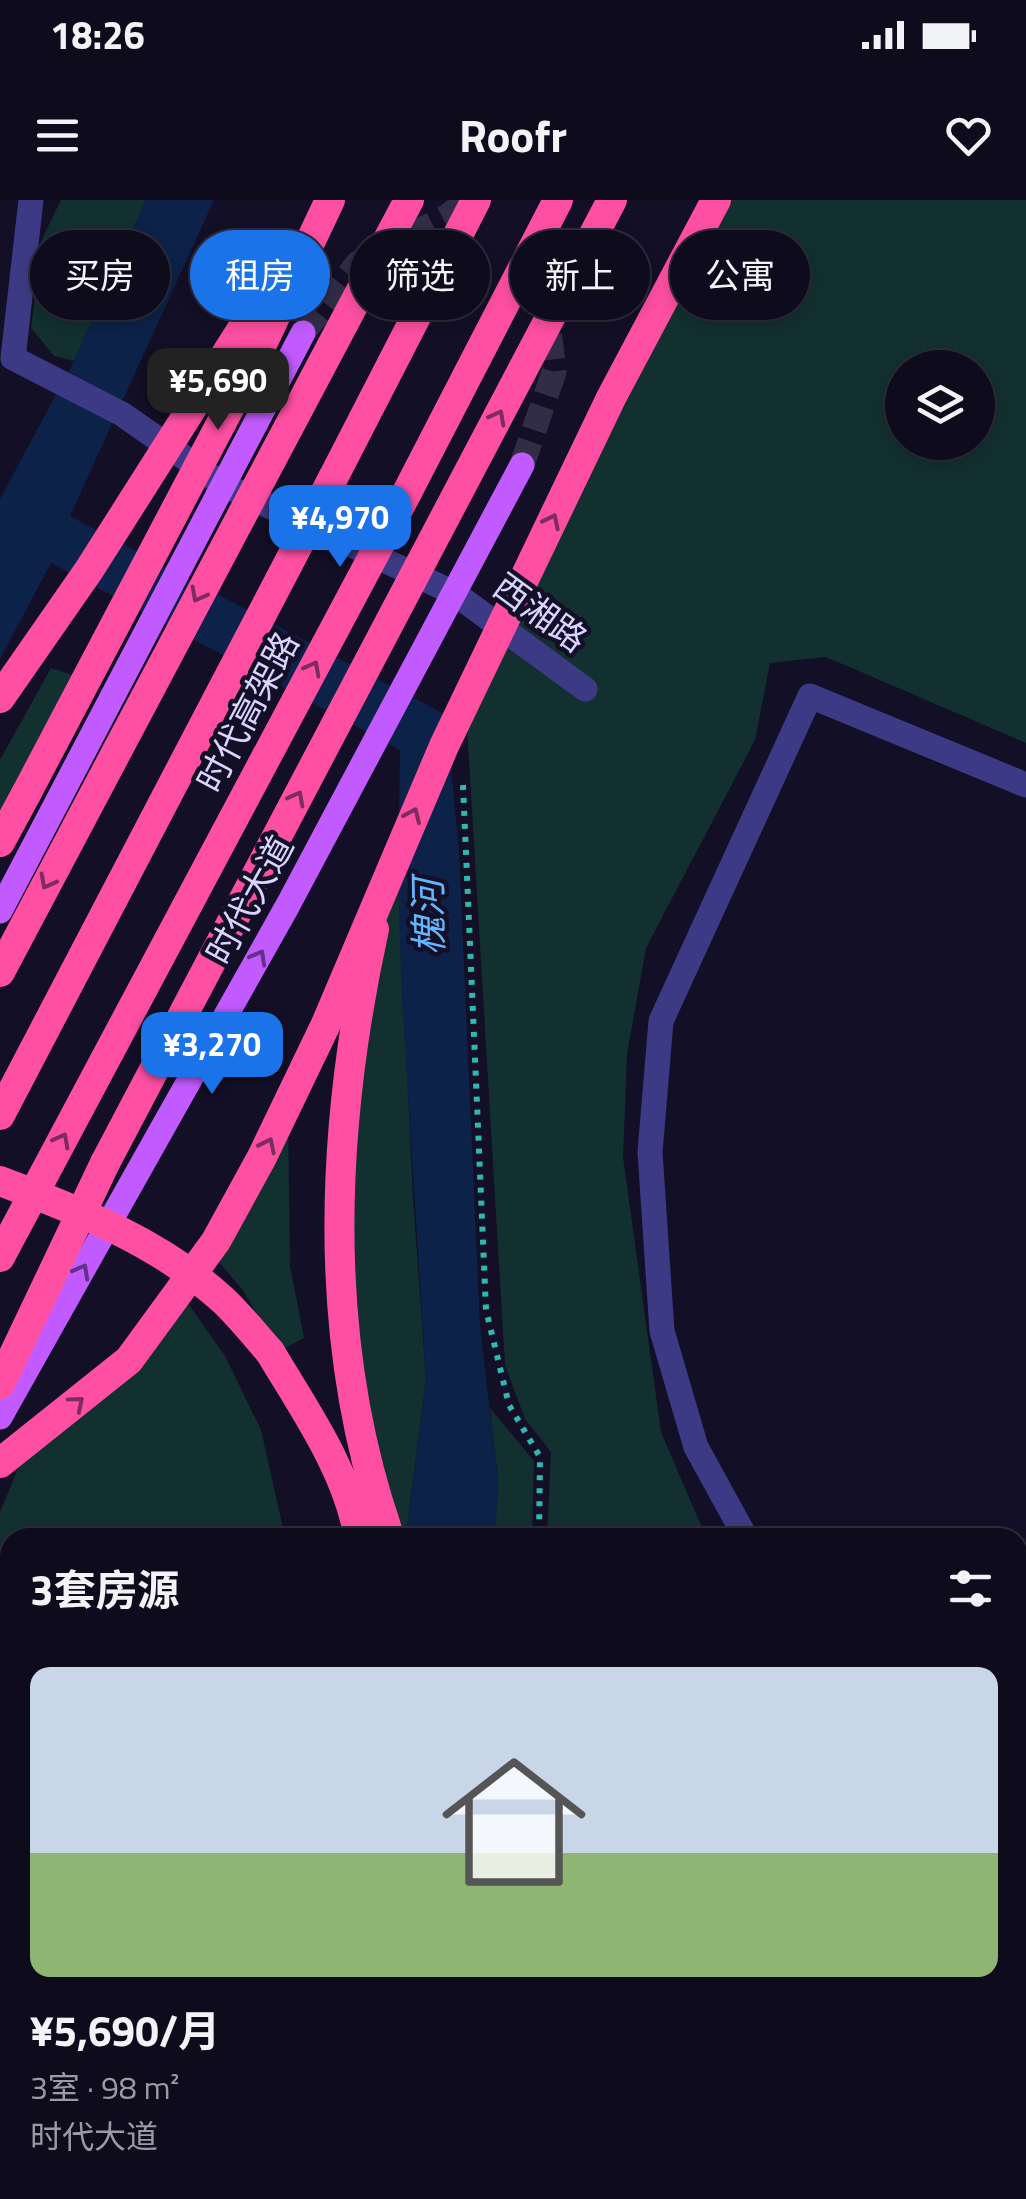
<!DOCTYPE html>
<html lang="zh">
<head>
<meta charset="utf-8">
<style>
  :root { --surface:#0e0b1c; --page:#1c1929; --text:#f1f3f6; --muted:#9b9ba3; --line:#2e2b3b; --accent:#1a73e8 }
  body { margin:0; font-family:"Titillium Web","Noto Sans SC",sans-serif; background:var(--page); color:var(--text); height:100vh; display:flex; flex-direction:column; font-size:38px; white-space:nowrap }
  * { box-sizing:border-box; margin:0 }
  p { font-size:32px; color:var(--muted) }
  .icon { flex:none; width:55px; height:55px; fill:none; stroke:currentColor; stroke-width:2; stroke-linecap:round; stroke-linejoin:round }
  .map { position:relative; flex:1; overflow:hidden }
  .side { position:absolute; left:0px; top:1328px; width:1028px; height:672px; display:flex; flex-direction:column; background:var(--surface); border-radius:30px 30px 0 0; box-shadow:0 5px 15px #0003,0 0 0 2px var(--line) }
  .side>* { flex:none }
  .banner { position:absolute; left:30px; top:30px; width:968px; height:90px; display:flex; gap:20px }
  .fabs { position:absolute; left:885px; top:150px; display:grid; gap:20px }
  .fabs a { display:grid; place-items:center; width:110px; height:110px; border-radius:50%; background:var(--surface); box-shadow:0 5px 15px #0003,0 0 0 2px var(--line); font-size:50px }
  .price { position:absolute; translate:-50% -85px; padding:0 22px; border-radius:20px; background:var(--accent); color:#fff; font-size:32px; line-height:65px; filter:drop-shadow(0 2px 5px #0008) }
  .price::after { content:''; position:absolute; left:50%; top:60px; width:30px; height:22px; margin-left:-15px; background:inherit; clip-path:polygon(0 0,100% 0,50% 100%) }
  .price.active { background:#222; color:#fff }
  ul { padding:0; list-style:none }
  li { display:grid; align-content:center; gap:20px; height:530px; padding:0 30px }
  li span { display:grid; place-items:center; height:310px; border-radius:20px; color:#555 }
  li>.icon { margin-inline-start:auto }
  span .icon { width:180px; height:180px; fill:#fffc; stroke-width:1 }
  li b { font-size:42px }
  h2 { display:flex; justify-content:space-between; align-items:center; height:120px; padding:0 30px; font-size:42px }
  .chip { padding:0 35px; border-radius:45px; background:var(--surface); box-shadow:0 5px 15px #0003,0 0 0 2px var(--line); font-size:35px; line-height:90px }
  .chip.active { background:var(--accent); color:#fff }
  .status { display:flex; justify-content:space-between; align-items:center; height:70px; padding:0 50px; background:var(--surface); direction:ltr }
  .status svg { height:28px; fill:currentColor }
  header { display:flex; justify-content:space-between; align-items:center; height:130px; padding:0 30px; background:var(--surface); font-size:45px; font-weight:700 }
  .map>svg:first-child { display:block }
  .green { fill:#12302f; fill-rule:evenodd }
  .water { fill:#0c2248 }
  .lines { fill:none; stroke-linecap:round; stroke-linejoin:round }
  .major-tunnel { stroke:#312d47; stroke-width:25; stroke-dasharray:25 12; stroke-linecap:butt }
  .path { stroke:#2fb8b0; stroke-width:6; stroke-dasharray:5 8; stroke-linecap:butt }
  .minor { stroke:#3d3a85; stroke-width:25 }
  .major { stroke:#c25bff; stroke-width:25 }
  .highway { stroke:#ff4fa3; stroke-width:30 }
  .highway-bridge { stroke:#ff4fa3; stroke-width:30 }
  .oneway { stroke:#7d2c5e }
  .oneway2 { stroke:#623188 }
  .labels { text-anchor:middle; stroke-width:9; stroke-linejoin:round; paint-order:stroke }
  .street-label { font-size:35px; fill:#d9d4ff; stroke:#130f26 }
  .water-label { font-size:38px; font-style:italic; fill:#62b6ff; stroke:#130f26 }
</style>
</head>
<body>
<div class="status"><b>18:26</b><svg viewBox="0 0 49 12"><path d="M0 12V9h3v3zM5 12V6h3v6zM10 12V3h3v9zM15 12V0h3v12zM26 1h20v11H26zM47 4h2v5h-2z"/></svg></div>
<header><svg class="icon" aria-label="menu" viewBox="0 0 24 24"><path d="M4 6h16M4 12h16M4 18h16"/></svg>Roofr<svg class="icon" aria-label="heart" viewBox="0 0 24 24"><path d="M12 20l-8-8c-3-5 5-10 8-4 3-6 11-1 8 4z"/></svg></header>
<div class="map">
<svg width="1026" height="1999" viewBox="0 0 1026 1999">
  <rect width="100%" height="100%" fill="#130f26"/>
  <g class="green">
    <polygon points="61,0 146,0 74,161 54,156 31,128 42,39"/>
    <path d="M 728,0 L 1026,0 L 1026,543 L 826,457 L 770,463 L 755,540 L 646,748 L 627,854 L 623,957 L 661,1232 L 706,1337 L 547,1337 L 551,1252 L 525,1219 L 505,1165 L 466,509 ZM 902,168 L 978,168 L 978,242 L 902,242 Z"/>
    <polygon points="51,468 73,475 0,617 0,560"/>
    <polygon points="398,682 413,998 426,1179 406,1335 390,1296 362,1197 344,982 387,695"/>
    <polygon points="288,919 290,1066 304,1138 279,1151 242,1089 201,1041"/>
    <polygon points="187,1102 225,1156 261,1230 285,1337 10,1338 10,1375 0,1374 0,1312 20,1264"/>
    <polygon points="490,1208 534,1261 532,1337 495,1337 498,1279"/>
    <polygon points="1018,1614 1026,1619 1026,1732 1018,1754"/>
  </g>
  <polygon class="water" points="146,0 214,0 70,316 446,515 459,650 480,1126 498,1279 495,1337 406,1337 426,1179 402,799 398,682 400,550 51,363 0,459 0,299 74,161"/>
  <g class="lines">
    <g class="major-tunnel">
      <polyline points="303,133 358,63 448,16 467,0"/>
      <polyline points="522,265 554,172 542,70 548,31"/>
    </g>
    <polyline class="path" points="463,585 486,1110 509,1205 540,1257 539,1338"/>
    <g class="minor">
      <polyline points="31,0 13,158 122,214 222,284 454,393 585,489"/>
      <polyline points="746,1338 696,1247 662,1131 650,952 661,821 810,496 1026,585"/>
      <polyline points="1018,1585 1026,1590"/>
      <polyline points="1018,1850 1026,1827"/>
    </g>
    <g class="major">
      <polyline points="0,711 303,133"/>
      <polyline points="0,1217 288,705 522,265"/>
      <polyline points="0,1663 10,1669"/>
      <polyline points="1018,1973 1026,1976"/>
      <polyline points="653,1990 672,1999"/>
    </g>
    <g class="highway">
      <polyline points="333,278 476,0"/>
      <polyline points="0,642 26,594"/>
      <path d="M 374,729 C 330,930 320,1141 390,1338"/>
      <path d="M 270,1152 C 304,1209 348,1271 359,1338"/>
      <polyline points="0,1184 105,963"/>
      <polyline points="0,1441 10,1442"/>
      <polyline points="0,1549 10,1554"/>
      <polyline points="0,1620 10,1625"/>
      <polyline points="0,1924 10,1919"/>
      <polyline points="1018,1955 1026,1959"/>
      <polyline points="553,1990 578,1999"/>
      <polyline points="795,1990 816,1999"/>
      <polyline points="950,1990 971,1999"/>
      <polyline points="83,1999 122,1993 301,1999"/>
    </g>
    <g class="highway-bridge">
      <polyline points="0,498 89,370 277,74"/>
      <polyline points="26,594 254,161 330,0"/>
      <polyline points="0,772 409,0"/>
      <polyline points="0,915 333,278"/>
      <polyline points="105,963 612,0"/>
      <path d="M 0,981 C 80,1011 159,1042 223,1100 C 240,1116 255,1135 270,1152"/>
      <polyline points="0,1057 401,304 558,0"/>
      <polyline points="0,1263 129,1160 216,1041 262,957 326,824 444,546 611,198 716,0"/>
    </g>
  </g>
  <defs><path id="oneway-chevron" d="M-2-3.5L2.5 0L-2 3.5" fill="none" stroke-width="1.6" stroke-linecap="round" stroke-linejoin="round" transform="scale(2.5)"/></defs>
  <g class="oneway">
    <use href="#oneway-chevron" transform="translate(498 217) rotate(-62)"/>
    <use href="#oneway-chevron" transform="translate(552 321) rotate(-64)"/>
    <use href="#oneway-chevron" transform="translate(198 395) rotate(118)"/>
    <use href="#oneway-chevron" transform="translate(313 468) rotate(-62)"/>
    <use href="#oneway-chevron" transform="translate(297 598) rotate(-62)"/>
    <use href="#oneway-chevron" transform="translate(413 615) rotate(-66)"/>
    <use href="#oneway-chevron" transform="translate(47 682) rotate(118)"/>
    <use href="#oneway-chevron" transform="translate(62 940) rotate(-62)"/>
    <use href="#oneway-chevron" transform="translate(268 945) rotate(-64)"/>
    <use href="#oneway-chevron" transform="translate(77 1203) rotate(-40)"/>
  </g>
  <g class="oneway2">
    <use href="#oneway-chevron" transform="translate(259 757) rotate(-61)"/>
    <use href="#oneway-chevron" transform="translate(82 1071) rotate(-61)"/>
  </g>
  <g class="labels">
    <g class="street-label">
      <text transform="translate(540 413) rotate(36)" y="12">西湘路</text>
      <text transform="translate(248 512) rotate(-62)" y="12">时代高架路</text>
      <text transform="translate(250 700) rotate(-61)" y="12">时代大道</text>
    </g>
    <g class="water-label">
      <text transform="translate(429 717) rotate(-91)" y="13">槐河</text>
    </g>
  </g>
</svg>
<div class="fabs">
<a><svg class="icon" aria-label="layers" viewBox="0 0 24 24"><path d="M12 4l9 5-9 5-9-5zM3 14l9 5 9-5"/></svg></a>
</div>
<b class="price active" style="left:218px;top:233px">¥5,690</b>
<b class="price" style="left:340px;top:370px">¥4,970</b>
<b class="price" style="left:212px;top:897px">¥3,270</b>
<div class="banner">
<a class="chip">买房</a>
<a class="chip active">租房</a>
<a class="chip">筛选</a>
<a class="chip">新上</a>
<a class="chip">公寓</a>
</div>
<section class="side">
<h2>3套房源<svg class="icon" aria-label="filters" viewBox="0 0 24 24"><path d="M4 7h16M4 17h16"/><circle cx="9" cy="7" r="2"/><circle cx="15" cy="17" r="2"/></svg></h2>
<ul>
<li><span style="background:linear-gradient(#c9d6e8 60%,#8fb573 0)"><svg class="icon" aria-label="home" viewBox="0 0 24 24"><path d="M3 11l9-7 9 7M6 9v11h12V9"/></svg></span><div><b>¥5,690/月</b><p>3室 · 98 m²</p><p>时代大道</p></div></li>
</ul>
</section>
</div>
</body>
</html>
